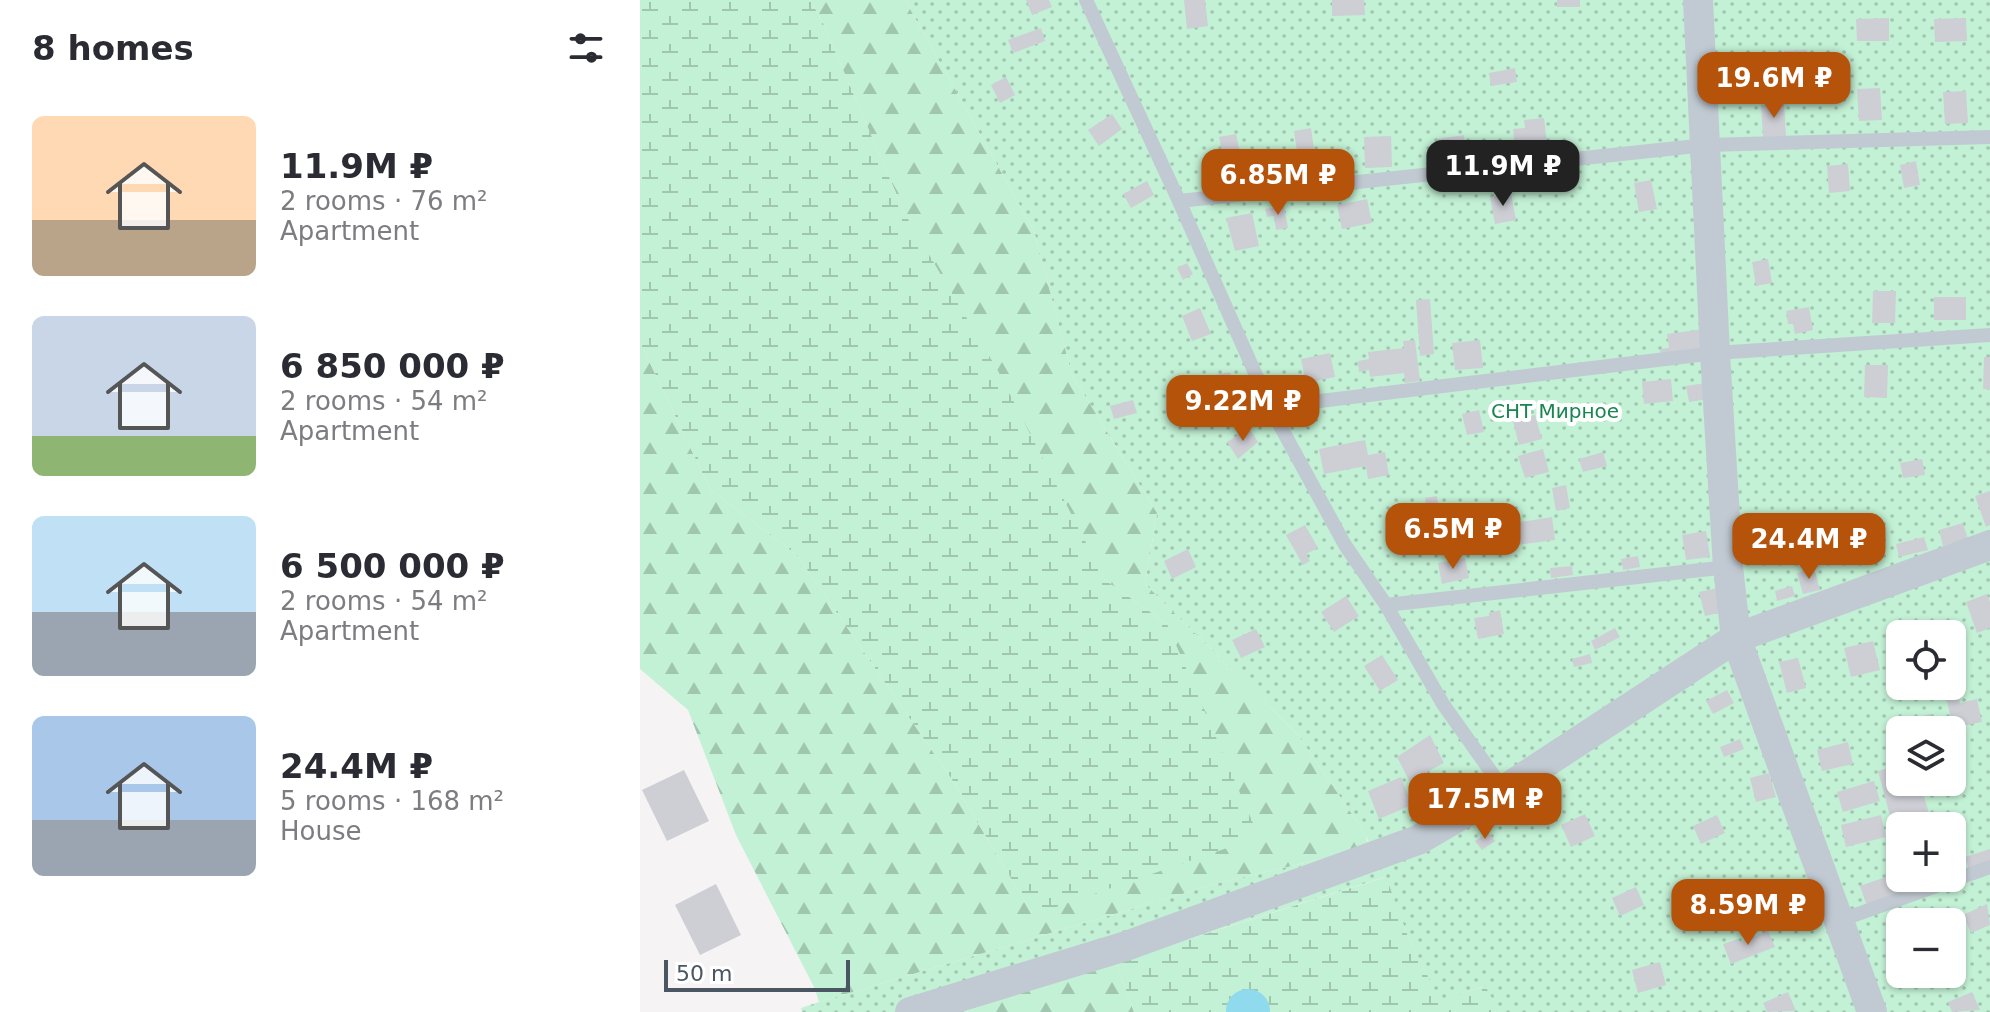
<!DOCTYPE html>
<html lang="en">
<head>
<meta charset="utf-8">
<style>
  :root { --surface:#fff; --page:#f7f7f7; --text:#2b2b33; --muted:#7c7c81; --accent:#b45309 }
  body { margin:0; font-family:"DejaVu Sans",sans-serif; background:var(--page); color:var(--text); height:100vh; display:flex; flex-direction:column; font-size:30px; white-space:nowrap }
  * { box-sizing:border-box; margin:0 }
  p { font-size:26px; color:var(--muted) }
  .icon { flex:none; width:44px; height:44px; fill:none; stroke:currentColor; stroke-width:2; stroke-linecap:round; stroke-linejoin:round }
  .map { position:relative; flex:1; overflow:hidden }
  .panel { display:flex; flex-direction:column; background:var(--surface); width:640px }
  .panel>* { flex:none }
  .buttons { position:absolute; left:1246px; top:620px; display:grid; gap:16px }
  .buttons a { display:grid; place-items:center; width:80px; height:80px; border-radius:12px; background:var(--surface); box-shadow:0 2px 6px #0004; font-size:40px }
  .scale { position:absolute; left:24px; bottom:20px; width:186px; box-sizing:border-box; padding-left:8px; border:4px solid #4a5661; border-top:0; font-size:22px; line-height:28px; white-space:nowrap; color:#4a5661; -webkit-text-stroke:6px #fff; paint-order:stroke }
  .price { position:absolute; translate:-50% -68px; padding:0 18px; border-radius:16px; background:var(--accent); color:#fff; font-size:26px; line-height:52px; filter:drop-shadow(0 2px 4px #0008) }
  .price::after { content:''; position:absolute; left:50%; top:48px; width:24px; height:18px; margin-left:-12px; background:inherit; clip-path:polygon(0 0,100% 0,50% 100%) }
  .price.on { background:#222; color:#fff }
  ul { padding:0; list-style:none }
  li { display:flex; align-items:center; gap:24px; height:200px; padding:0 32px }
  li span { display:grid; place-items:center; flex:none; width:224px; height:160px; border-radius:12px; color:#555 }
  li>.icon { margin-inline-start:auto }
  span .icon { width:96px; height:96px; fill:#fffc; stroke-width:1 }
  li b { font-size:34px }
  h2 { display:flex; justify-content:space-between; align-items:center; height:96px; padding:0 32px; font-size:34px }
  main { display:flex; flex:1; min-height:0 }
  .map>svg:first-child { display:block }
  .grass { fill:url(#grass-dots); fill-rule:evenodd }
  .forest { fill:url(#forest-firs) }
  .wetland { fill:url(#wetland-marsh) }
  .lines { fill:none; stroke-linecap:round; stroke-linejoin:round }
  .river { stroke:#90daee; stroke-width:44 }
  .building { fill:#cdcfd5 }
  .service { stroke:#c1cad2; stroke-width:14 }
  .minor { stroke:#c1cad2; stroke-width:30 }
  .labels { text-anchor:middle; stroke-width:8; stroke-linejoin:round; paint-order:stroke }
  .park-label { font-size:20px; fill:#17864f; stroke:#fff }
</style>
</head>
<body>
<main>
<section class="panel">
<h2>8 homes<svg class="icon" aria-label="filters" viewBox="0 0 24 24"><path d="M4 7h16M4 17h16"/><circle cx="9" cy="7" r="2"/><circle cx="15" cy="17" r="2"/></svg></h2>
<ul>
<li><span style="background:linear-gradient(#ffd9b3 65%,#b9a48a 0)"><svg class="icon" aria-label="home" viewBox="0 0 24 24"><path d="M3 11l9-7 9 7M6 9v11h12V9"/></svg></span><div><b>11.9M ₽</b><p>2 rooms · 76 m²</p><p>Apartment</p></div></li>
<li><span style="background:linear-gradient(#c9d6e8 75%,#8fb573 0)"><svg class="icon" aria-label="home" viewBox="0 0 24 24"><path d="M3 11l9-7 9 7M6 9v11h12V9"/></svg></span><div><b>6 850 000 ₽</b><p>2 rooms · 54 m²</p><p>Apartment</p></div></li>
<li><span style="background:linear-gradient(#bfe0f5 60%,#9aa5b1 0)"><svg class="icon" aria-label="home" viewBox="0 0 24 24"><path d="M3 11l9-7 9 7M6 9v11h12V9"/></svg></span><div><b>6 500 000 ₽</b><p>2 rooms · 54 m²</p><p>Apartment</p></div></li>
<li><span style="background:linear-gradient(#a9c7e8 65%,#9aa5b1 0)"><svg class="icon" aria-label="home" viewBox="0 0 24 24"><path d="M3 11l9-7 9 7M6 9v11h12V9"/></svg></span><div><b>24.4M ₽</b><p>5 rooms · 168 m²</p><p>House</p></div></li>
</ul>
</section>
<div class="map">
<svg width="1350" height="1012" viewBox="0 0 1350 1012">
  <defs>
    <pattern id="grass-dots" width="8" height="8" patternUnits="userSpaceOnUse" patternTransform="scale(2)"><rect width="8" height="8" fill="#c3f1d5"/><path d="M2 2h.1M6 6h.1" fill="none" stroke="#a0c6b0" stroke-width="1.8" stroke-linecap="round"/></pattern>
    <pattern id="forest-firs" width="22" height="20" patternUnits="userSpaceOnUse" patternTransform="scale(2)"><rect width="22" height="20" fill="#c3f1d5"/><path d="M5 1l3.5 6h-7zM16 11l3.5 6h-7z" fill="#a0c6b0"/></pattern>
    <pattern id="wetland-marsh" width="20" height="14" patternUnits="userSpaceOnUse" patternTransform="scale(2)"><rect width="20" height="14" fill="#c3f1d5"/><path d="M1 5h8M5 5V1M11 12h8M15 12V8" fill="none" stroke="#a0c6b0"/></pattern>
  </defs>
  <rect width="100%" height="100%" fill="#f5f3f3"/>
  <path class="grass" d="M 265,0 L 1350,0 L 1350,1012 L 860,1012 L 844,986 L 800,1002 L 767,934 L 745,877 L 476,962 L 270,1012 L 162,1012 L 161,1008 L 179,1002 L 582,882 L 730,848 L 735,855 L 724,832 L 658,735 L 505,584 L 517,513 L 432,375 L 394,231 ZM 1260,634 L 1312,634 L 1312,686 L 1260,686 ZM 1260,730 L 1312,730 L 1312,782 L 1260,782 ZM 1260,826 L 1312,826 L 1312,878 L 1260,878 ZM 1260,922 L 1312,922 L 1312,974 L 1260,974 Z"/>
  <g class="forest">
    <polygon points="170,0 265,0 394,231 432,375 517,513 505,584 658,735 724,832 730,848 582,882 179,1002 175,989 96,835 48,710 0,669 0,342 70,489 157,555 311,778 393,915 527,624 465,580 265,214 182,21"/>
    <polygon points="476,962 494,1012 270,1012"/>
  </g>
  <g class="wetland">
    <polygon points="0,0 170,0 182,21 265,214 358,371 465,580 527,624 619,837 393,915 311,778 157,555 70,489 0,342"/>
    <polygon points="746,877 767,934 800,1001 845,986 860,1012 494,1012 476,962"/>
  </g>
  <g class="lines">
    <polyline class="river" points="608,1011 608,1012"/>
  </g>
  <g class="building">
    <polygon points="386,0 409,0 412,7 392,15"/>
    <polygon points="544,0 565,0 568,26 547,29"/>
    <polygon points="692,0 724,0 725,15 692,16"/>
    <rect x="917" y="0" width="23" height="7"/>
    <polygon points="1249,18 1249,41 1217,41 1216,19"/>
    <polygon points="1326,18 1327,41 1295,42 1294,19"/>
    <polygon points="401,28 405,41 373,53 368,40"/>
    <polygon points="1167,50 1169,82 1145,84 1144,51"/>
    <polygon points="875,68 877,82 851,86 849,73"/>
    <polygon points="366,77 375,95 360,103 351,85"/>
    <polygon points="1240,88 1242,120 1219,121 1217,89"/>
    <polygon points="1326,91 1328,123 1305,124 1303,92"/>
    <polygon points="1144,104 1146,136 1123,137 1121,105"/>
    <polygon points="472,114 482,129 459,146 448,130"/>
    <polygon points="904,118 908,152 876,156 873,129 885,128 884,120"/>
    <polygon points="671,128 676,164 659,166 654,131"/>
    <polygon points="596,134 603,167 586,171 579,137"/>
    <polygon points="824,135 826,156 801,159 798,139"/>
    <polygon points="751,136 752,167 725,168 724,137"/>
    <polygon points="1276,161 1280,185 1264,188 1260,165"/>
    <polygon points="1208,164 1210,191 1189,193 1187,166"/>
    <polygon points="1011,180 1017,209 999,212 994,183"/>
    <polygon points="507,181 514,195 491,208 483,194"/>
    <polygon points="871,193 876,220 855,224 850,197"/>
    <polygon points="727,199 732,223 702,229 697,205"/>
    <polygon points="644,206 648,228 636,230 634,216 627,217 625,209"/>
    <polygon points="612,213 619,246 595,251 586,218"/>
    <polygon points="1128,259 1132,283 1116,286 1112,262"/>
    <polygon points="547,263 553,274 543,280 537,268"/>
    <polygon points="1233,291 1256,291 1255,323 1232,323"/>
    <rect x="1294" y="297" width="32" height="23"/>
    <polygon points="790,299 794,354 780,356 776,300"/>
    <polygon points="1169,307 1173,330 1155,334 1153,324 1148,324 1146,311"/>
    <polygon points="560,308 571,334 552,341 542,316"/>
    <polygon points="1064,329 1068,360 1022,366 1020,349 1029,348 1027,334"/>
    <polygon points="775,340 780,381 765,383 764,373 730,377 729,370 719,372 718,361 729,359 728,352 764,348 763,341"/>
    <polygon points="840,340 843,368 815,370 812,343"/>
    <polygon points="690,353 695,377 666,383 661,359"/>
    <polygon points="1344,357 1350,357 1350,389 1343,389"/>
    <polygon points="1225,365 1248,365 1247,398 1224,397"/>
    <polygon points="590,372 595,393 585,395 587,403 573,407 566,377"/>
    <polygon points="1031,379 1033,401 1004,404 1002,382"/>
    <polygon points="1072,382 1075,398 1049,402 1046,386"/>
    <polygon points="493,400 497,413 474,419 470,406"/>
    <polygon points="839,410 844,432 827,435 822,414"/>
    <polygon points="895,415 902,439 879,445 873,421"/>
    <polygon points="609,428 618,442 598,459 587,442"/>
    <polygon points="725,440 728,455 745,452 749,475 728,479 726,466 684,474 679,449"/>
    <polygon points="903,449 909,472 885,478 878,456"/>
    <polygon points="963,452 967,466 943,472 939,459"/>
    <polygon points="1282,459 1285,475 1263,478 1260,463"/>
    <polygon points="926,485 930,508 916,511 912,488"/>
    <polygon points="1350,491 1350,525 1346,527 1335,496"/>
    <polygon points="797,496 800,521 789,523 785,498"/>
    <polygon points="912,517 915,540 877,545 874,523"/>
    <polygon points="1164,521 1167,533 1145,540 1141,528"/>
    <polygon points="1323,523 1328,539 1303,546 1299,530"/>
    <polygon points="665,525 678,548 666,554 670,561 663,565 646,535"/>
    <polygon points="1066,531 1070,557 1046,560 1042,535"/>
    <polygon points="1198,534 1217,538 1212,564 1193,560"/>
    <polygon points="1284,537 1288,550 1259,557 1256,544"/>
    <polygon points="548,549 556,567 532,579 524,561"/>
    <polygon points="998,556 1000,567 983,570 981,559"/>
    <polygon points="825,558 829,578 802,584 798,563"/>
    <polygon points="932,566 933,575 911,578 910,568"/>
    <polygon points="1174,568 1180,590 1163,594 1157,573"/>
    <polygon points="1152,586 1155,596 1137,601 1135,591"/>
    <polygon points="1078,588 1083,612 1065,616 1059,592"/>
    <polygon points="1347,594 1350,602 1350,628 1337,633 1326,602"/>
    <polygon points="706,596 719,616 694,632 681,612"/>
    <polygon points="860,610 864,634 838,639 834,618 849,616 849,613"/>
    <polygon points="975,628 980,637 955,650 951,641"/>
    <polygon points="616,629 625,647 601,658 592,640"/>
    <polygon points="1233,641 1240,670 1211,677 1204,648"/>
    <polygon points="950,654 952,663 934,667 932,659"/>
    <polygon points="742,655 758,680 740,691 724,666"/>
    <polygon points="1158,658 1166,688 1147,693 1139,662"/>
    <polygon points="1317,689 1320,703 1337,699 1342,722 1313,728 1305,692"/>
    <polygon points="1087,690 1094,703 1073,714 1066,701"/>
    <polygon points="1290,714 1294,728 1278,730 1275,718"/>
    <polygon points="790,735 804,763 785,773 791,784 775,792 757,757"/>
    <polygon points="1100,739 1104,749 1084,757 1080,747"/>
    <polygon points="1208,742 1213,764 1182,771 1177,750"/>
    <polygon points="1260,765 1260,782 1270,782 1274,795 1283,793 1290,817 1253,827 1238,771"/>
    <polygon points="44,770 69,821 27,841 2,790"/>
    <polygon points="1129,773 1136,797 1116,802 1110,778"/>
    <polygon points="761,777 772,805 739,819 728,791"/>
    <polygon points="1234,781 1240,801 1203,812 1197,792"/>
    <polygon points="945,814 955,836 931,847 921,825"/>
    <polygon points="1077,815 1085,833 1061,844 1053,826"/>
    <polygon points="1241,815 1246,837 1206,847 1201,825"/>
    <polygon points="1324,816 1327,825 1312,830 1312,826 1304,826 1303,822"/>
    <polygon points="848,832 855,841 842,850 835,841"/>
    <polygon points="1350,849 1350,868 1330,874 1325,857"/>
    <polygon points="1260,872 1260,878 1268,878 1273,892 1228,909 1220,886"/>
    <polygon points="76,884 101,935 60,955 35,905"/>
    <polygon points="996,887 1004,905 980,916 972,898"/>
    <polygon points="1347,904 1350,925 1331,933 1323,915"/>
    <polygon points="1128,931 1135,947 1091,964 1083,944 1098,939 1099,942"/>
    <polygon points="1020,962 1026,985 998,993 992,970"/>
    <polygon points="1148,992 1156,1011 1127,1012 1123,1003"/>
    <polygon points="1332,992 1340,1010 1312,1012 1308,1002"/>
  </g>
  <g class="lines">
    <g class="service">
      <polyline points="446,0 539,201 630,407 705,545 746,605 803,704 864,790"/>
      <polyline points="539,201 1066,145 1350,137"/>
      <polyline points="630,407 1075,353 1350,335"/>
      <polyline points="746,605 1088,567"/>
      <polyline points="1198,921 1350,867"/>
    </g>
    <g class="minor">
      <polyline points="1058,0 1075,353 1088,567 1096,638 1232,1012"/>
      <polyline points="270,1012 486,946 778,840 864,790 1096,638 1350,545"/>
    </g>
  </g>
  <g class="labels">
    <g class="park-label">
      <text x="915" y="418">СНТ Мирное</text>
    </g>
  </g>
</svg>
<div class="buttons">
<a><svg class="icon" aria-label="locate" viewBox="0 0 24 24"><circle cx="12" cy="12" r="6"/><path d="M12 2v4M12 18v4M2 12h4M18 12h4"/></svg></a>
<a><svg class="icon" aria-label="layers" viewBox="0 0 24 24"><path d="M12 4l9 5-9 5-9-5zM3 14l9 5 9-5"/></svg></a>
<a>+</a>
<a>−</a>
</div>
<div class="scale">50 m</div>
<b class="price" style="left:1134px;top:120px">19.6M ₽</b>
<b class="price on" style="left:863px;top:208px">11.9M ₽</b>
<b class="price" style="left:638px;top:217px">6.85M ₽</b>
<b class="price" style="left:603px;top:443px">9.22M ₽</b>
<b class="price" style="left:813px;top:571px">6.5M ₽</b>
<b class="price" style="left:1169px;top:581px">24.4M ₽</b>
<b class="price" style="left:845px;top:841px">17.5M ₽</b>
<b class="price" style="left:1108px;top:947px">8.59M ₽</b>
</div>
</main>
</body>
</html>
